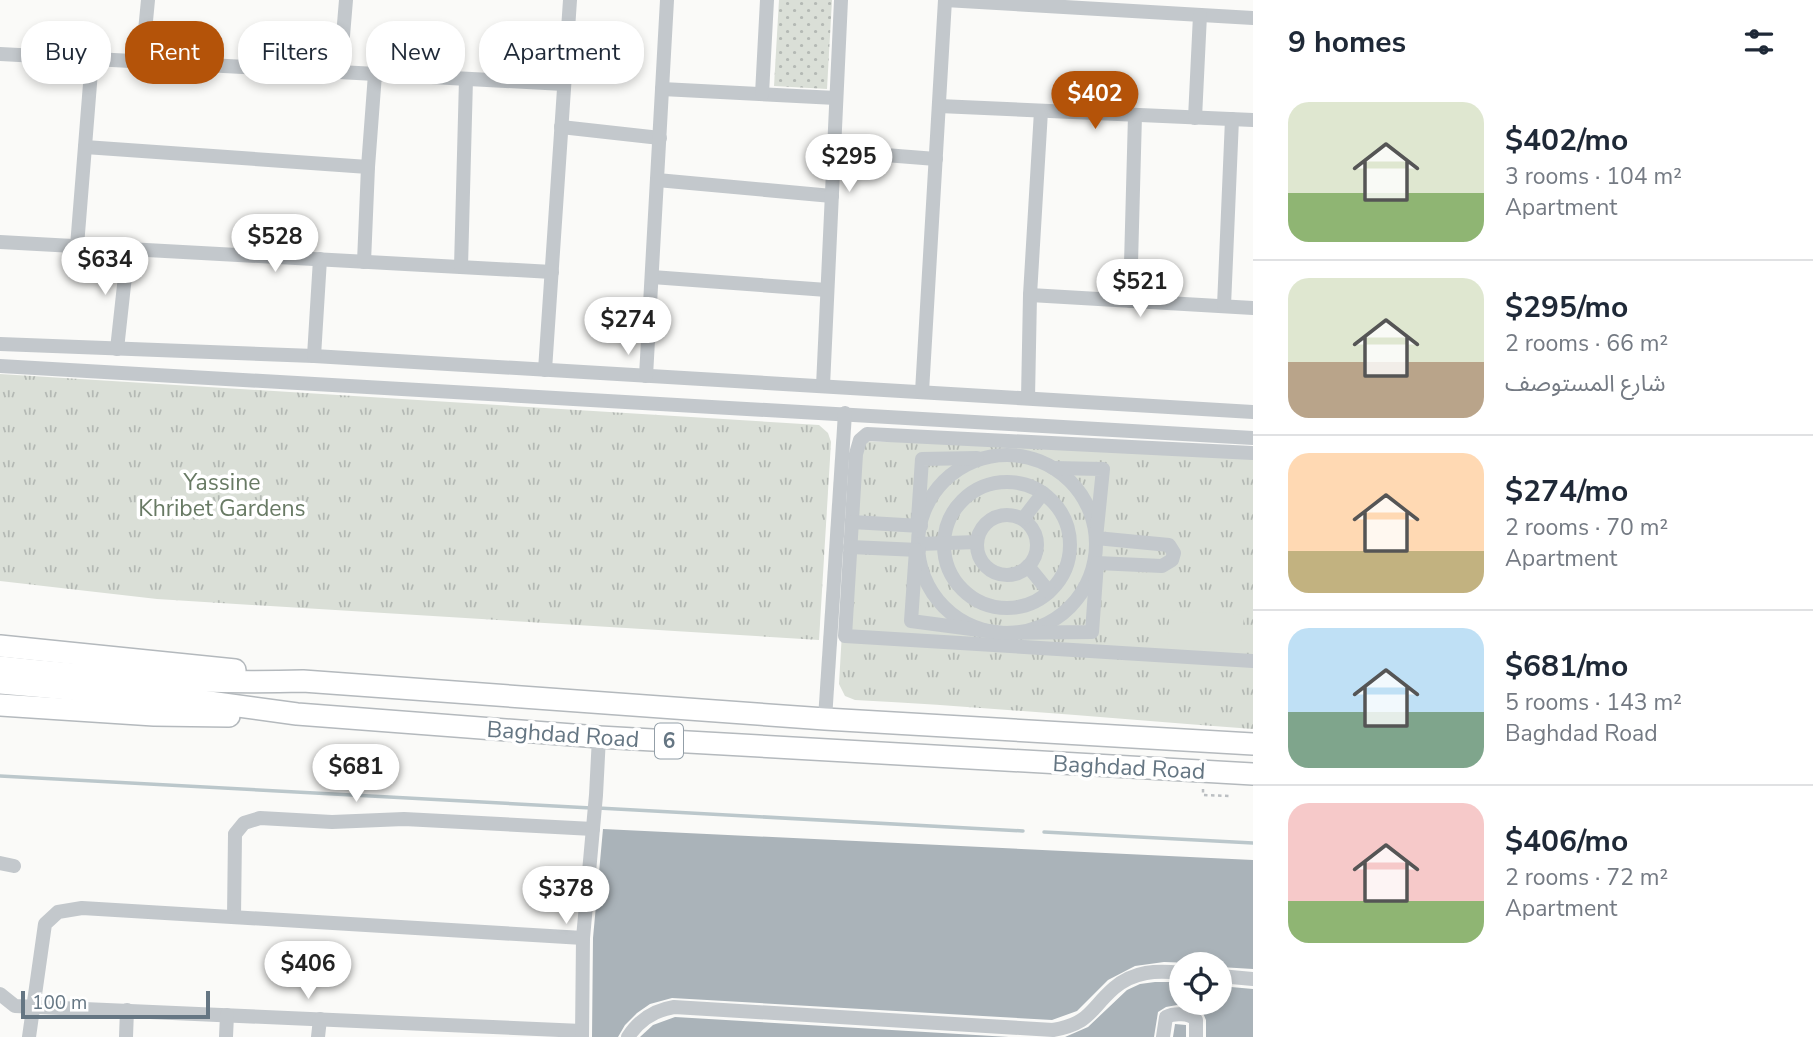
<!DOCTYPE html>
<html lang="en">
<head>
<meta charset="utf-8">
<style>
  :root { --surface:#fff; --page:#f6f6f7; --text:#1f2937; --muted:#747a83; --line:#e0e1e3; --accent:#b45309 }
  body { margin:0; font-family:"Nunito Sans","Noto Sans Arabic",sans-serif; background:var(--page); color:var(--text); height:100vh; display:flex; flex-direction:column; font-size:26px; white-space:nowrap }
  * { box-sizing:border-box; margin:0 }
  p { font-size:23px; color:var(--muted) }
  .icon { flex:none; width:38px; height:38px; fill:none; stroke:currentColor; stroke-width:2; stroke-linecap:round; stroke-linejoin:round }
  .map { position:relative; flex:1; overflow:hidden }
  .drawer { display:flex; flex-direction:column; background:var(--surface); width:560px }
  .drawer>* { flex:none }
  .guide { position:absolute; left:21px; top:21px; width:665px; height:63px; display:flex; gap:14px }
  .buttons { position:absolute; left:1169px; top:952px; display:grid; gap:14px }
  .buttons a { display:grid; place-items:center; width:63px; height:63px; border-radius:50%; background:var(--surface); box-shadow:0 4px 10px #0003; font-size:35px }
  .scale { position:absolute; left:21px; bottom:18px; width:189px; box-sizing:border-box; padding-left:7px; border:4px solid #657683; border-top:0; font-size:19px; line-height:24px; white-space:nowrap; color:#657683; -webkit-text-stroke:5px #fff; paint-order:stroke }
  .price { position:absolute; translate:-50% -60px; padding:0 16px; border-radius:24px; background:#fff; color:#222; font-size:23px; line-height:46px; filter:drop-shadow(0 2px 4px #0008) }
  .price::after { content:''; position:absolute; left:50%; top:42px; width:21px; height:16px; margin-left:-10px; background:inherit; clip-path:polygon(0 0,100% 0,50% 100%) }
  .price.on { background:var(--accent); color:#fff }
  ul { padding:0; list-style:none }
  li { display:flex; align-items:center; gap:21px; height:175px; padding:0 35px }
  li+li { border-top:2px solid var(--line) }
  li span { display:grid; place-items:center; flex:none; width:196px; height:140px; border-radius:21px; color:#555 }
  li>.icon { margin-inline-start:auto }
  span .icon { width:84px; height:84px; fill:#fffc; stroke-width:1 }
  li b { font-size:30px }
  h2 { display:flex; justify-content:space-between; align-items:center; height:84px; padding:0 35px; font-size:30px }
  .chip { padding:0 24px; border-radius:28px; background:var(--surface); box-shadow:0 4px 10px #0003; font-size:24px; line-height:63px }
  .chip.on { background:var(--accent); color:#fff }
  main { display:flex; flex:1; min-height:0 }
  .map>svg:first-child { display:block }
  .grass { fill:url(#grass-dots) }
  .park { fill:url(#park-tufts) }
  .pitch { fill:#dadfd7 }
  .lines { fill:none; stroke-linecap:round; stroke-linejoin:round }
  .stream { stroke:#bbc7cb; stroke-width:3.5 }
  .building { fill:#aab3b9 }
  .highway-casing { stroke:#b4b9bd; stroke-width:24 }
  .path { stroke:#bbbfc2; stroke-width:2.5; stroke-dasharray:3.5 3.5; stroke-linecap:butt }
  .minor { stroke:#c3c8cc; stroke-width:14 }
  .highway { stroke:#fff; stroke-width:21 }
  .labels { text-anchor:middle; stroke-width:7; stroke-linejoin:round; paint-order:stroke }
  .shield { fill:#fff; stroke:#939fa8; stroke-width:2 }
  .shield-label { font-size:21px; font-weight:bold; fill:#657683 }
  .park-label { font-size:23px; fill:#687a64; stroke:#fff }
  .street-label { font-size:23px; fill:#657683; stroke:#fff }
</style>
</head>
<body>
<main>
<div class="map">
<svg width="1253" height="1037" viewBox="0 0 1253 1037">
  <defs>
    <pattern id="grass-dots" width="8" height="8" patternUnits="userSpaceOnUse" patternTransform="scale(1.75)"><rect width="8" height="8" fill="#dadfd7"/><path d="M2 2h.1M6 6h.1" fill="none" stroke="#b4b9b4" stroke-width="1.8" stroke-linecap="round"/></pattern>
    <pattern id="park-tufts" width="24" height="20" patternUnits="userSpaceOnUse" patternTransform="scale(1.75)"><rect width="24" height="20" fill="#dadfd7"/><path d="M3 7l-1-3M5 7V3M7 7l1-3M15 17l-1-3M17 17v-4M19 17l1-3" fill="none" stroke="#b4b9b4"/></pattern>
  </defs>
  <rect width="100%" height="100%" fill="#fafaf8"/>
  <polygon class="grass" points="779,0 832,0 827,89 774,86"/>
  <g class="park">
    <polygon points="0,374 819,425 828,433 831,442 819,640 157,599 0,581"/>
    <path d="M 853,441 L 1253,450 L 1253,729 C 1120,719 988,707 855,700 L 845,696 L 839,684 Z"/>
  </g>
  <polygon class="pitch" points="1170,610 1244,615 1241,651 1167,646"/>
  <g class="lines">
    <g class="stream">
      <polyline points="0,776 591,808"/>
      <polyline points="598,808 1023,831"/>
      <polyline points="1044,832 1253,843"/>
    </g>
  </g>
  <g class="building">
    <polygon points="603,829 1253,860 1253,969 1220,967 1220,964 1164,962 1135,966 1108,980 1077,1011 1052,1020 672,998 650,1004 637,1013 625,1025 618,1037 592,1037 593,938"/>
    <polygon points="1155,982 1181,982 1181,1003 1220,1003 1220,986 1253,989 1253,1037 1206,1037 1206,1020 1203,1013 1192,1007 1177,1005 1166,1007 1158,1012 1154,1037 1065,1037 1088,1027 1127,990 1140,984"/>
    <polygon points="675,1017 1009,1037 640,1037 653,1025"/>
    <polygon points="1175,1024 1186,1025 1186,1037 1173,1037"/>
  </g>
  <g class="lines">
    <defs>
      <g id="highway">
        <polyline points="0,646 235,670"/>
        <path d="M 0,667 C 101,678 201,684 303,681 L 825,719 L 1253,744"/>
        <polyline points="0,683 194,700 297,714 599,737 1253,774"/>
        <polyline points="0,705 154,715 229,716"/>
      </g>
    </defs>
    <use href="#highway" class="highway-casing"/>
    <polyline class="path" points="1203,789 1203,795 1229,796"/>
    <g class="minor">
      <polyline points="945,0 1253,18"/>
      <polyline points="0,54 564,84"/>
      <polyline points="142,62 148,0"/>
      <polyline points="340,72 346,0"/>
      <polyline points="662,89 836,98"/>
      <polyline points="762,94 767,0"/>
      <polyline points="939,106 1253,120"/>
      <polyline points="1195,118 1200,15"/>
      <polyline points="561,127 660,138"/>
      <polyline points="85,147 368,167"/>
      <polyline points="834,151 936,159"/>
      <polyline points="657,180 832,196"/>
      <polyline points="0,242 552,272"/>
      <polyline points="77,246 92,59"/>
      <polyline points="364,262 368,167 375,74"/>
      <polyline points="461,267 466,79"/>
      <polyline points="652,277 827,290"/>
      <polyline points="1030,295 1253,308"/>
      <polyline points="1130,301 1135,115"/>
      <polyline points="1224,306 1232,119"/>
      <polyline points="0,344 314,356 1253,412"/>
      <polyline points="117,349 128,249"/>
      <polyline points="314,356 320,259"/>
      <polyline points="0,366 1253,438"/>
      <polyline points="545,370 570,0"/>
      <polyline points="646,376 667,0"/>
      <polyline points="823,386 841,0"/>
      <polyline points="922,392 945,0"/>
      <polyline points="1028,398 1030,295 1041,111"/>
      <polyline points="1253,453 867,434 860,440 856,454 845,636 1253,661"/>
      <circle cx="1007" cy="544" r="89"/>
      <circle cx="1007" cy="545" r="63"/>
      <circle cx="1007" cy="545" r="30"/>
      <polyline points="918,519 922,459 977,458"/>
      <polyline points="1023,519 1043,493"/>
      <polyline points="852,522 921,526"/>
      <polyline points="919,544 977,542"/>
      <polyline points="850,547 919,550"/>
      <polyline points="916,550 911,621 1002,633 1092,632 1097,563 1162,566 1172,560 1174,553 1169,545 1096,538 1103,469 1053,468"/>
      <polyline points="1028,566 1049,592"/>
      <polyline points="825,719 845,413"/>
      <polyline points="0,863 14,866"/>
      <polyline points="234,917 235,834 244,823 260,818 332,822 404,819 593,829"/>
      <polyline points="1220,976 1253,979"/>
      <polyline points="0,994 15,1006 582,1031"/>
      <polyline points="29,1037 45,924 58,912 82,908 583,938"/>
      <polyline points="126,1037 127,1010"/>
      <polyline points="226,1037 227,1015"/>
      <polyline points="318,1037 320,1019"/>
      <polyline points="582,1037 583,938 596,795 599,737"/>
      <path d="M 628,1037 C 639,1020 655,1010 674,1007 L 1053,1030 C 1091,1023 1089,1010 1114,988 C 1134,971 1157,970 1181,973"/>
      <path d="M 1163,1037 L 1166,1017 C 1174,1013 1190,1013 1196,1020 L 1196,1037"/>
    </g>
    <use href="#highway" class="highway"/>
  </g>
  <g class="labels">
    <rect class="shield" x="655" y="723.5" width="28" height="35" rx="5"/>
    <g class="shield-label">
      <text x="669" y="748">6</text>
    </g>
    <g class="park-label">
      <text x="222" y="490">Yassine<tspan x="222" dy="26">Khribet Gardens</tspan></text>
    </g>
    <g class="street-label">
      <text transform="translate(563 734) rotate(4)" y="8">Baghdad Road</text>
      <text transform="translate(1129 767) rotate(3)" y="8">Baghdad Road</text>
    </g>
  </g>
</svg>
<div class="buttons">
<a><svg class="icon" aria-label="locate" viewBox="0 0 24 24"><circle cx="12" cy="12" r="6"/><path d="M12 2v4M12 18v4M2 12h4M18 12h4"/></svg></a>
</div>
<div class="scale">100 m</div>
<b class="price on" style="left:1095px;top:131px">$402</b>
<b class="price" style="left:849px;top:194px">$295</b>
<b class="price" style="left:275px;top:274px">$528</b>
<b class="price" style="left:105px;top:297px">$634</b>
<b class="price" style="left:1140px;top:319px">$521</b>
<b class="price" style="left:628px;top:357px">$274</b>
<b class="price" style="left:356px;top:804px">$681</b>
<b class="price" style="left:566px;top:926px">$378</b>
<b class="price" style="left:308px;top:1001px">$406</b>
<div class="guide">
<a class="chip">Buy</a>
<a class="chip on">Rent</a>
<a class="chip">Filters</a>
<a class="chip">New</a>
<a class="chip">Apartment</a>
</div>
</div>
<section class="drawer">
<h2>9 homes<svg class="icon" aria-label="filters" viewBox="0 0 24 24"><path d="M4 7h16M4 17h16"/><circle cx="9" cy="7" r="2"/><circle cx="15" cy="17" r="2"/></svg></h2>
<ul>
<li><span style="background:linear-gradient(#dfe7d0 65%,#8fb573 0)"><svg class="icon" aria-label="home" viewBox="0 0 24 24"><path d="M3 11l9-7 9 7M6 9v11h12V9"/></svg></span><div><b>$402/mo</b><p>3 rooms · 104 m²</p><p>Apartment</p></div></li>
<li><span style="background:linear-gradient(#dfe7d0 60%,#b9a48a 0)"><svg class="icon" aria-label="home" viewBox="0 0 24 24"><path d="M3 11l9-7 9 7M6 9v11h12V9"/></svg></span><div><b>$295/mo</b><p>2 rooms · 66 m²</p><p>شارع المستوصف</p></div></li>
<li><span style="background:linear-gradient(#ffd9b3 70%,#c2b280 0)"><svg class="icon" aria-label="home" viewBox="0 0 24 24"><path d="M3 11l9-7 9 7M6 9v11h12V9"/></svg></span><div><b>$274/mo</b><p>2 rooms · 70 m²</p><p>Apartment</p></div></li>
<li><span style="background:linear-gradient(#bfe0f5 60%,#7fa58c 0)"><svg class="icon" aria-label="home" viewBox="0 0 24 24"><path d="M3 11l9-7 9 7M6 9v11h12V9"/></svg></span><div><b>$681/mo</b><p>5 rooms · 143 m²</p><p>Baghdad Road</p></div></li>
<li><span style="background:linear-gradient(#f6c9c9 70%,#8fb573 0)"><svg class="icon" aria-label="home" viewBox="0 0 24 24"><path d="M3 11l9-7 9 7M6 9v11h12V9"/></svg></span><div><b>$406/mo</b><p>2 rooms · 72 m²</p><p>Apartment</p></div></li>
</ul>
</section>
</main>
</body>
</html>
